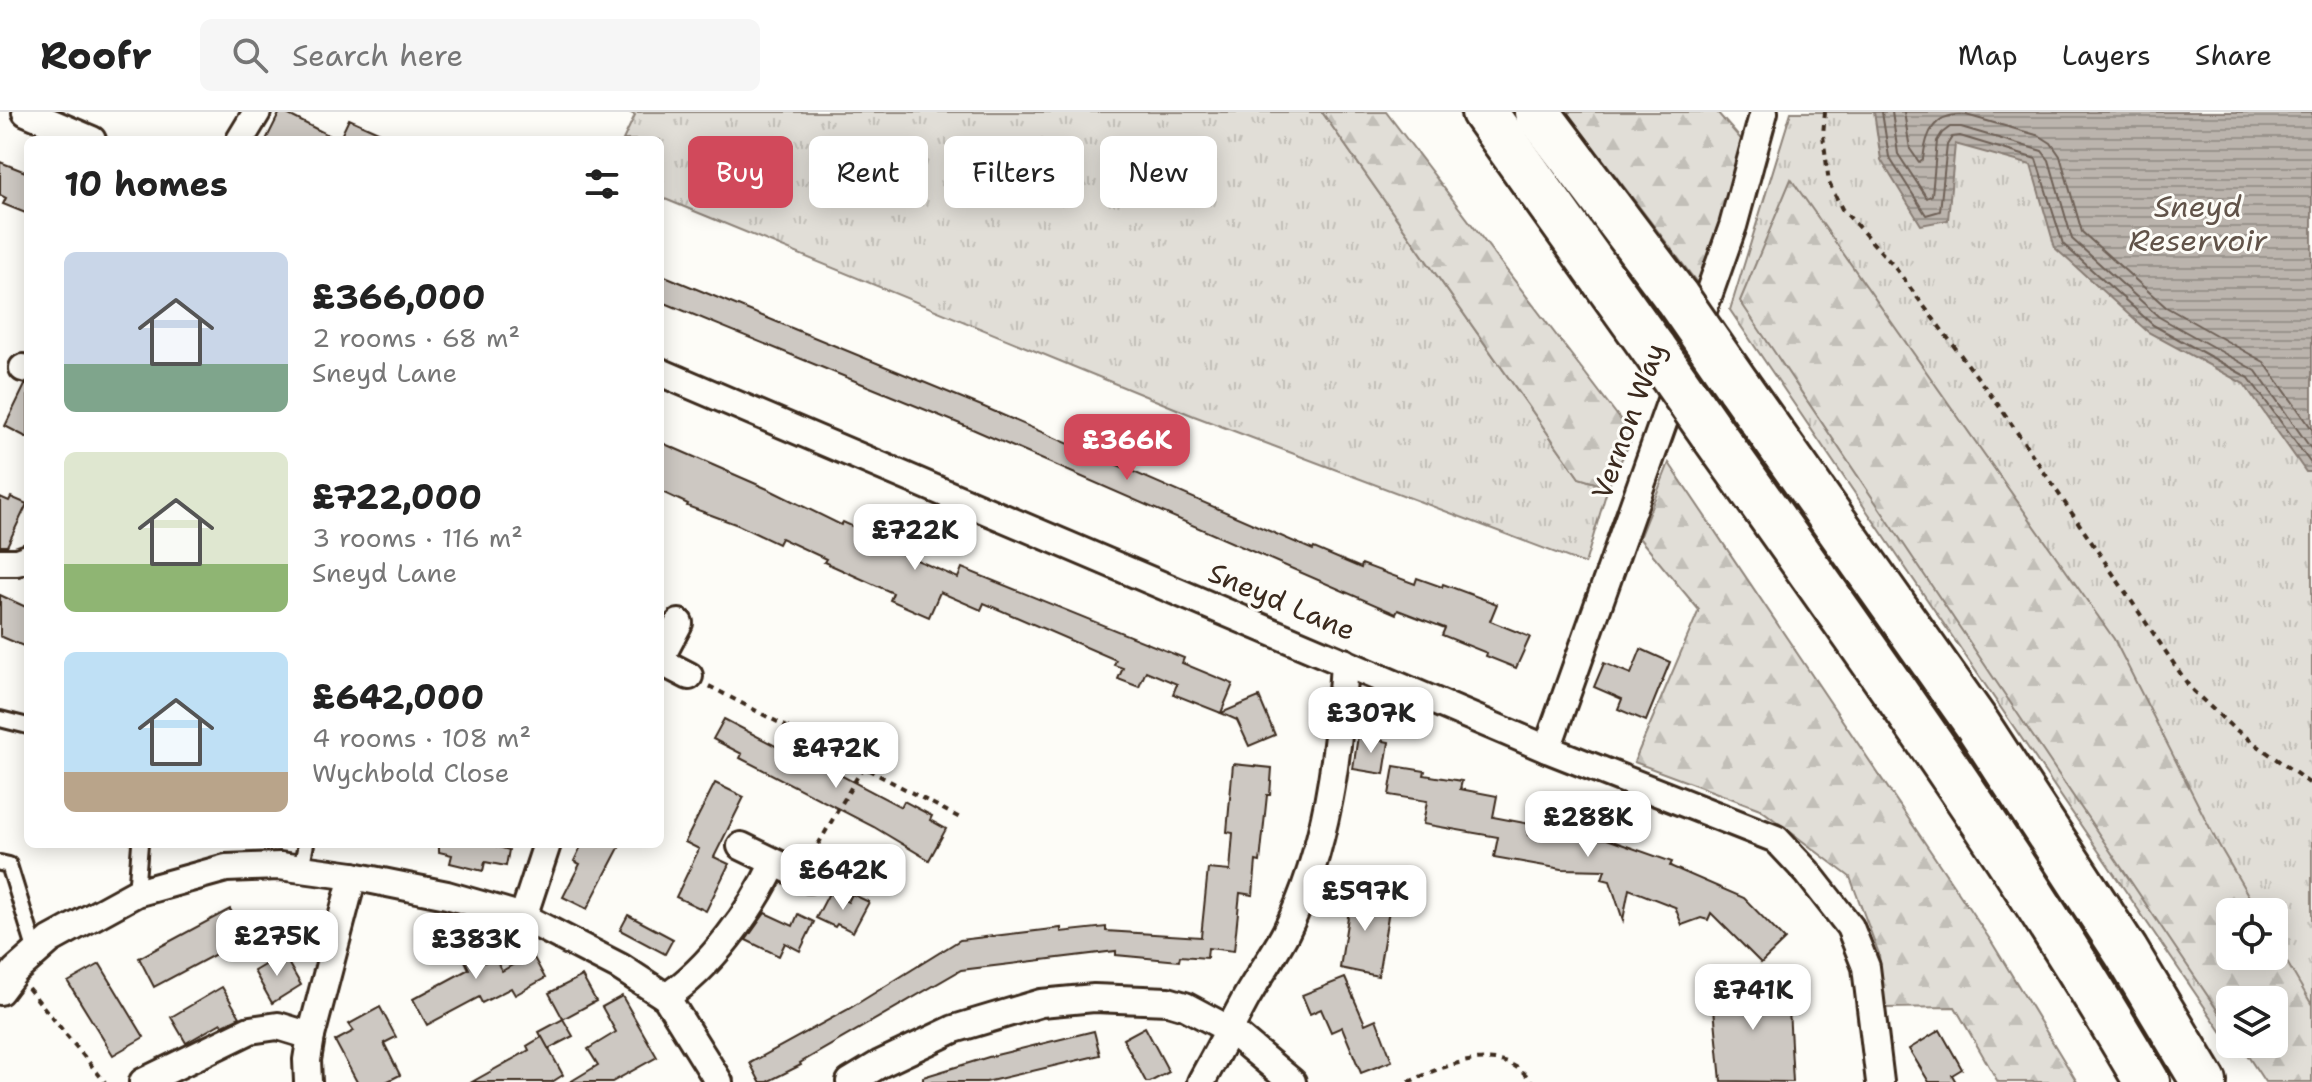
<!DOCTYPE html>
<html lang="en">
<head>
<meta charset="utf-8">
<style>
  :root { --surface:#fff; --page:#f6f6f6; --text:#222; --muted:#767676; --line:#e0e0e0; --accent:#d1495b }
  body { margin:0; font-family:"Shantell Sans",sans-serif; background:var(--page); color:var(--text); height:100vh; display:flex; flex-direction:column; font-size:30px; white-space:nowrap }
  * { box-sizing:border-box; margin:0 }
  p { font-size:26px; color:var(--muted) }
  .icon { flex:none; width:44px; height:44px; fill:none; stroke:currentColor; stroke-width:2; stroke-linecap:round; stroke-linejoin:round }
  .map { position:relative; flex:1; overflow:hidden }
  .side { position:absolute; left:24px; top:24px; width:640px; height:712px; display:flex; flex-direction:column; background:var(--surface); border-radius:12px; box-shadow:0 4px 20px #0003 }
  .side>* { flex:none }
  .hud { position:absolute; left:688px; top:24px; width:760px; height:72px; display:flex; gap:16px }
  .buttons { position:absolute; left:2216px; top:786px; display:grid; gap:16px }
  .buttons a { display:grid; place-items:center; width:72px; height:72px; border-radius:12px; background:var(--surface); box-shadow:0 4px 20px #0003; font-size:40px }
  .price { position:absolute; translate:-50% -68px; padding:0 18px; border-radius:16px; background:#fff; color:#222; font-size:26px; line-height:52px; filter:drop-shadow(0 2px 4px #0008) }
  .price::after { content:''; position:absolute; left:50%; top:48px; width:24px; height:18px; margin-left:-12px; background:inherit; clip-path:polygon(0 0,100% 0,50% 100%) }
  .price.on { background:var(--accent); color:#fff }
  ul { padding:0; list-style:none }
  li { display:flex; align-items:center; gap:24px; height:200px; padding:0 40px }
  li span { display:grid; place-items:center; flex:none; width:224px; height:160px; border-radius:12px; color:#555 }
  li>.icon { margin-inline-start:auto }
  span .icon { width:96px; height:96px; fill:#fffc; stroke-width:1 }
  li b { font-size:34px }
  h2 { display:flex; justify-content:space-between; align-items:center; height:96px; padding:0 40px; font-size:34px }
  .pill { padding:0 28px; border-radius:12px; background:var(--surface); box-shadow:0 4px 20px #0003; font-size:28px; line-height:72px }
  .pill.on { background:var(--accent); color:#fff }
  header { display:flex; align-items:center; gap:48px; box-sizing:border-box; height:112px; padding:0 40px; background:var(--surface); border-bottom:2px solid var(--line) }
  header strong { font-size:38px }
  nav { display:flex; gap:44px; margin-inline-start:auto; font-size:28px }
  .search { width:560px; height:72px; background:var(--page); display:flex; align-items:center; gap:20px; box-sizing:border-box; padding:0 28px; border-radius:12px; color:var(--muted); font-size:30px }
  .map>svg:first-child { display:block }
  .grass { fill:url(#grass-tufts); stroke:#8e847a; stroke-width:2; fill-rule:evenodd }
  .forest { fill:url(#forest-firs); stroke:#8e847a; stroke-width:2 }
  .water { fill:url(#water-rules); stroke:#887d74; stroke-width:2 }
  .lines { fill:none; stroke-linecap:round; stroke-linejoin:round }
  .shore { stroke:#6e6157; stroke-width:2 }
  .building { fill:#cdc8c2; stroke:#3b2a1e; stroke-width:2 }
  .service-casing { stroke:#3b2a1e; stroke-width:20 }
  .minor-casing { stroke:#3b2a1e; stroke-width:32 }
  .motorway-casing { stroke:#3b2a1e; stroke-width:50 }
  .path { stroke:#3b2a1e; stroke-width:4; stroke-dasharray:6 6; stroke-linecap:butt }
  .service { stroke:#fdfcf7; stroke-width:14 }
  .minor { stroke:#fdfcf7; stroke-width:26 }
  .motorway { stroke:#fdfcf7; stroke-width:44 }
  .motorway-bridge-casing { stroke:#3b2a1e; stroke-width:50; stroke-linecap:butt }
  .motorway-bridge { stroke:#fdfcf7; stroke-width:44 }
  .labels { text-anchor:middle; stroke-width:6; stroke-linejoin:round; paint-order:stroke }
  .street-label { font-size:28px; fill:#3b2a1e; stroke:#fdfcf7 }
  .water-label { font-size:30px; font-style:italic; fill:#615349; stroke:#fdfcf7 }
</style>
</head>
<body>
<header>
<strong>Roofr</strong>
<div class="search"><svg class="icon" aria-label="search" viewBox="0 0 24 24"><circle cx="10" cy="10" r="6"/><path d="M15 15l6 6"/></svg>Search here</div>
<nav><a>Map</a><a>Layers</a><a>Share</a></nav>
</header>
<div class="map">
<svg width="2312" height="970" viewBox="0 0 2312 970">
  <defs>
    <pattern id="grass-tufts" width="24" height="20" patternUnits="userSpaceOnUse" patternTransform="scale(2)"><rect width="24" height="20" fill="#e1ded7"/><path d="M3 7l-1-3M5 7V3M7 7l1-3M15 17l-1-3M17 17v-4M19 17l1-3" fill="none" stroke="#c2bfb8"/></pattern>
    <pattern id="forest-firs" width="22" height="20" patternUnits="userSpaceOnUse" patternTransform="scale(2)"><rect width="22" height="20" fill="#e1ded7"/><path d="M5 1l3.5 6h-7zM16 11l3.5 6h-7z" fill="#c2bfb8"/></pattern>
    <pattern id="water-rules" width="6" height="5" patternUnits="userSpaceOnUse" patternTransform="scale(2)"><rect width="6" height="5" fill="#bbb4ad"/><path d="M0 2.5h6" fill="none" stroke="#99938c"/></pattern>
  </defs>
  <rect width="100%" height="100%" fill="#fdfcf7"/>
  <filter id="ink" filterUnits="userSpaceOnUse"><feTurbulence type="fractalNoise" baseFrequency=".0125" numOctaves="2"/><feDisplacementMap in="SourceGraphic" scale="16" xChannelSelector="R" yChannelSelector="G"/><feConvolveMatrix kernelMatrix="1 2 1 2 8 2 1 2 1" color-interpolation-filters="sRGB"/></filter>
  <g filter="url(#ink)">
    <g class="grass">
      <polygon points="629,0 1322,0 1579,366 1608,375 1585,452 1194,304 660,85 660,28 623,28 635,3"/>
      <path d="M 1791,0 L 2312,0 L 2312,915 L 2274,888 L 2230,888 L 2230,924 L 2225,925 L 1730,198 ZM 2230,800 L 2274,800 L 2274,844 L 2230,844 Z"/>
    </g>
    <g class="forest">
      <polygon points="1322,0 1386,0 1633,324 1608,375 1579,366"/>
      <polygon points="1567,0 1717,0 1747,34 1701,176"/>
      <polygon points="1791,67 2114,527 2216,728 2258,800 2230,800 2230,844 2274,844 2274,828 2312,893 2312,970 2265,970 2240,932 2274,932 2274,888 2230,888 2230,917 1740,189"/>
      <polygon points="1669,351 1991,829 2077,970 1998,970 1955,895 1883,896 1879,842 1850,765 1760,697 1634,650 1699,498 1639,426"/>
    </g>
    <polygon class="water" points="1874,0 2312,0 2312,360 2306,360 2244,272 2148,220 2055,136 2031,53 1955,32 1948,108 1921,113 1881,48"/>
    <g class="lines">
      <g class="shore">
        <polyline points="1882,0 1889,45 1926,103 1940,99 1947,33 1952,25 1960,24 2036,47 2063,132 2153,213 2249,266 2312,353"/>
        <polyline points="1892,0 1898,42 1927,86 1932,83 1937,29 1942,21 1950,15 1961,15 2042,39 2049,48 2072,127 2159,205 2256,259 2312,338"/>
        <path d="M 1904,0 L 1910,37 L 1919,50 L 1923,47 C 1926,21 1934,0 1966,3 L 2040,24 L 2051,31 L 2060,44 L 2082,120 L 2166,195 L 2264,250 L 2312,317"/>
      </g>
    </g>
    <g class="building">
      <polygon points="280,0 283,0 338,28 266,28"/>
      <polygon points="349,7 396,28 339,28"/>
      <polygon points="0,50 28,61 28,102 3,92 6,86 0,83"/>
      <polygon points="660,162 984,295 1313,438 1314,436 1361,456 1362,452 1415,472 1417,466 1442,475 1443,472 1497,492 1490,509 1530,525 1516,556 1486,544 1487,541 1442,523 1445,516 1398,498 1396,502 970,316 660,189"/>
      <polygon points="25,273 28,273 28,326 5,314"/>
      <polygon points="660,330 770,378 841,413 843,410 891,432 889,436 958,466 962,456 1184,546 1182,551 1233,572 1221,601 1173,582 1177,572 1146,559 1139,575 1118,567 1123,556 1114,553 1116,548 984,491 981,498 940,480 929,505 890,488 893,481 824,450 826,447 781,426 778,432 738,413 687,394 688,392 660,379"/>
      <polygon points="0,385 9,389 11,385 27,392 7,434 0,434"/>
      <polygon points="0,483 28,496 28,536 0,524"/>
      <polygon points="1641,537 1670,550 1646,609 1618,597 1622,587 1594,575 1604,551 1631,562"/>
      <polygon points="1259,585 1275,623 1249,634 1237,608 1221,601"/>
      <polygon points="724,607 785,639 787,635 901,695 904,689 932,704 930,708 946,717 929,748 874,715 740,646 742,642 713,627"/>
      <polygon points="1358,624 1389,630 1384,662 1353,657"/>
      <polygon points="1233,652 1272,656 1270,683 1267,683 1260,750 1256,749 1253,783 1240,781 1234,839 1208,836 1207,846 1180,844 1179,849 1116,843 1116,839 961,858 800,951 801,953 767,970 760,970 750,951 847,898 960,828 1061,816 1061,820 1106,815 1106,819 1201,825 1208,757 1230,759 1233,721 1227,720"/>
      <polygon points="1394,654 1425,659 1424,663 1462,669 1460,677 1497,684 1493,705 1530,712 1528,723 1607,727 1672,750 1670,754 1744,786 1785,828 1761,851 1711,801 1708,808 1701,806 1682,813 1675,795 1629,777 1623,808 1610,769 1602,767 1605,758 1562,757 1494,745 1498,725 1423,712 1427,689 1389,683"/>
      <polygon points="715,671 744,685 714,745 729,752 706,799 676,785 699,737 685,730"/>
      <polygon points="439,732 489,732 509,738 506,754 485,750 483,759 450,751 452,743 439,740"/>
      <polygon points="582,732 621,732 587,797 563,785 580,752 574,749"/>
      <polygon points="1352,779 1391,786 1378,864 1340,856"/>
      <polygon points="829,781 848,790 852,782 869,790 853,820 837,812 835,815 816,806"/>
      <polygon points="230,797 246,826 154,875 139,846"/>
      <polygon points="765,801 793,814 798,802 814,810 800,839 785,831 779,844 746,828"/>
      <polygon points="628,803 673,827 665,842 620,818"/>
      <polygon points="468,815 485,850 494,845 502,859 532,842 545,866 515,883 511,876 482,891 479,885 427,913 413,887 469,857 452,822"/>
      <polygon points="283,842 301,873 272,891 254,859"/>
      <polygon points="100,852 144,925 113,943 68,870"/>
      <polygon points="1776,863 1779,898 1789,897 1793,970 1721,969 1712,876 1733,874 1732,866"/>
      <polygon points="582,864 596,889 563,907 549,881"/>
      <polygon points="1345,866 1365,912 1376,907 1392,949 1361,961 1342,915 1331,920 1321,897 1310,902 1302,883"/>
      <polygon points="222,875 240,905 223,913 221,911 186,931 171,905"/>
      <polygon points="622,884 657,945 612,970 570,970 598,953 588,937 616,920 602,895"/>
      <polygon points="380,895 396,925 384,931 400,963 386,970 357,970 335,929 354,919 349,912"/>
      <polygon points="563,907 573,924 548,937 539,920"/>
      <polygon points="1145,915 1169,960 1150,970 1146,970 1123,927"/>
      <polygon points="1940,918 1962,957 1952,963 1956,970 1929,970 1909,937"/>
      <polygon points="1094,919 1100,943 986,970 923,970 923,965 992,944"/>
      <polygon points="542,925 563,963 552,970 472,970 529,938 527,934"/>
    </g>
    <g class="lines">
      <defs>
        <g id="service">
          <polyline points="0,607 28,614"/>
          <polyline points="0,751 9,753 36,840"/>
          <polyline points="301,757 306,732"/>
          <polyline points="136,781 140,732"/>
        </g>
        <g id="minor">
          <polyline points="26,0 92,28"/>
          <polyline points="240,28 257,0"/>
          <polyline points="23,256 28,257"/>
          <polyline points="660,260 1547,637 1776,727 1807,760 1850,815 1866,855 1880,970"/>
          <polyline points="0,450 17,450 28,446"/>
          <polyline points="660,547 679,511"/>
          <polyline points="660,549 689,564"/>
          <polyline points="1547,637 1733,114 1764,0"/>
          <polyline points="741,734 809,767"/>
          <polyline points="523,805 547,732"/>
          <polyline points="0,879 15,859 50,828 136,781 226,756 280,754 353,764 447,783 523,805 620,855 666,885 719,970"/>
          <path d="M 666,885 C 710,856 752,798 774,751"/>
          <polyline points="311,924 353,764"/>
          <polyline points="143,970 250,918 278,914 311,924 307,948 308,970"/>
          <polyline points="850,970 880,952 954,917 1041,891 1094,886 1168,889 1185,894 1230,918 1292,970"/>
          <path d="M 1201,970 C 1216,943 1230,916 1245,888 C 1258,865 1274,843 1286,820 C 1327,738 1339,641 1344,550"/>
        </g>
        <g id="motorway">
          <polyline points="1484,0 1654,238"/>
          <polyline points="1537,0 1677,186"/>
          <polyline points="1738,274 1977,612 2126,840 2204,970"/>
          <path d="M 1714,324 C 1864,535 2016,745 2147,970"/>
        </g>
      </defs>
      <use href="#service" class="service-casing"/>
      <use href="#minor" class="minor-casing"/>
      <use href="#motorway" class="motorway-casing"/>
      <g class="path">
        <polyline points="1825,0 1823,23 1829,71 1842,97 1893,153 2002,298 2191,577 2232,615 2312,673"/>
        <polyline points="709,574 960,706"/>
        <polyline points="812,743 863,655"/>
        <polyline points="28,876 105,970"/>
        <path d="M 1409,970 C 1444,953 1503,929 1532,970"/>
      </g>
      <use href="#service" class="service"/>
      <use href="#minor" class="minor"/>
      <use href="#motorway" class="motorway"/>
      <defs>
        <g id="motorway-bridge">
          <polyline points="1677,186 1738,274"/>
          <polyline points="1654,238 1714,324"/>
        </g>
      </defs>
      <use href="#motorway-bridge" class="motorway-bridge-casing"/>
      <use href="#motorway-bridge" class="motorway-bridge"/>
    </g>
  </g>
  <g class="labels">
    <g class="street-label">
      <text transform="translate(1628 309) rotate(-70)" y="10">Vernon Way</text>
      <text transform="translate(1282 489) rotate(23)" y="10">Sneyd Lane</text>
    </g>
    <g class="water-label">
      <text x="2198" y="105">Sneyd<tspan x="2198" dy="34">Reservoir</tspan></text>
    </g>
  </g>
</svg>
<div class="buttons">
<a><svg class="icon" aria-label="locate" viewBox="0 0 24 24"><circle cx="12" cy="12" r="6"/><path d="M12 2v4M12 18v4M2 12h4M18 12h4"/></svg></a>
<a><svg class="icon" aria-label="layers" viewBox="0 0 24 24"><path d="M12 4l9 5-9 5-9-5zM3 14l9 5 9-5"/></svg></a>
</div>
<b class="price on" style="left:1127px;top:370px">£366K</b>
<b class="price" style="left:915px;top:460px">£722K</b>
<b class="price" style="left:1371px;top:643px">£307K</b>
<b class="price" style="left:836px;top:678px">£472K</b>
<b class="price" style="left:1588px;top:747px">£288K</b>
<b class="price" style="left:843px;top:800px">£642K</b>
<b class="price" style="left:1365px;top:821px">£597K</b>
<b class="price" style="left:277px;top:866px">£275K</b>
<b class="price" style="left:476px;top:869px">£383K</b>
<b class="price" style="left:1753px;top:920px">£741K</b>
<div class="hud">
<a class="pill on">Buy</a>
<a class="pill">Rent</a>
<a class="pill">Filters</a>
<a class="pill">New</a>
</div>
<section class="side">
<h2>10 homes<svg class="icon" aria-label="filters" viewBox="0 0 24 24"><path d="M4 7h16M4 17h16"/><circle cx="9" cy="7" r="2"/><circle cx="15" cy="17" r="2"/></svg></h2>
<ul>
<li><span style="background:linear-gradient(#c9d6e8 70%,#7fa58c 0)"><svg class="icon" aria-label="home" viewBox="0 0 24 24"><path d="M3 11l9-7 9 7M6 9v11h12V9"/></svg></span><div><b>£366,000</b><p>2 rooms · 68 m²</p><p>Sneyd Lane</p></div></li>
<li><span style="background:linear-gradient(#dfe7d0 70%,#8fb573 0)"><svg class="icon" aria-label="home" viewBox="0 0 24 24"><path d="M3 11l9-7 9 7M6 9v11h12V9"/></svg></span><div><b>£722,000</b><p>3 rooms · 116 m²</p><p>Sneyd Lane</p></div></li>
<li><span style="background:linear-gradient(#bfe0f5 75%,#b9a48a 0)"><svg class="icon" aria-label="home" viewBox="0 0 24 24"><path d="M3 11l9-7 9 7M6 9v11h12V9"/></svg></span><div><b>£642,000</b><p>4 rooms · 108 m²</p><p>Wychbold Close</p></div></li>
</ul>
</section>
</div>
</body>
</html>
